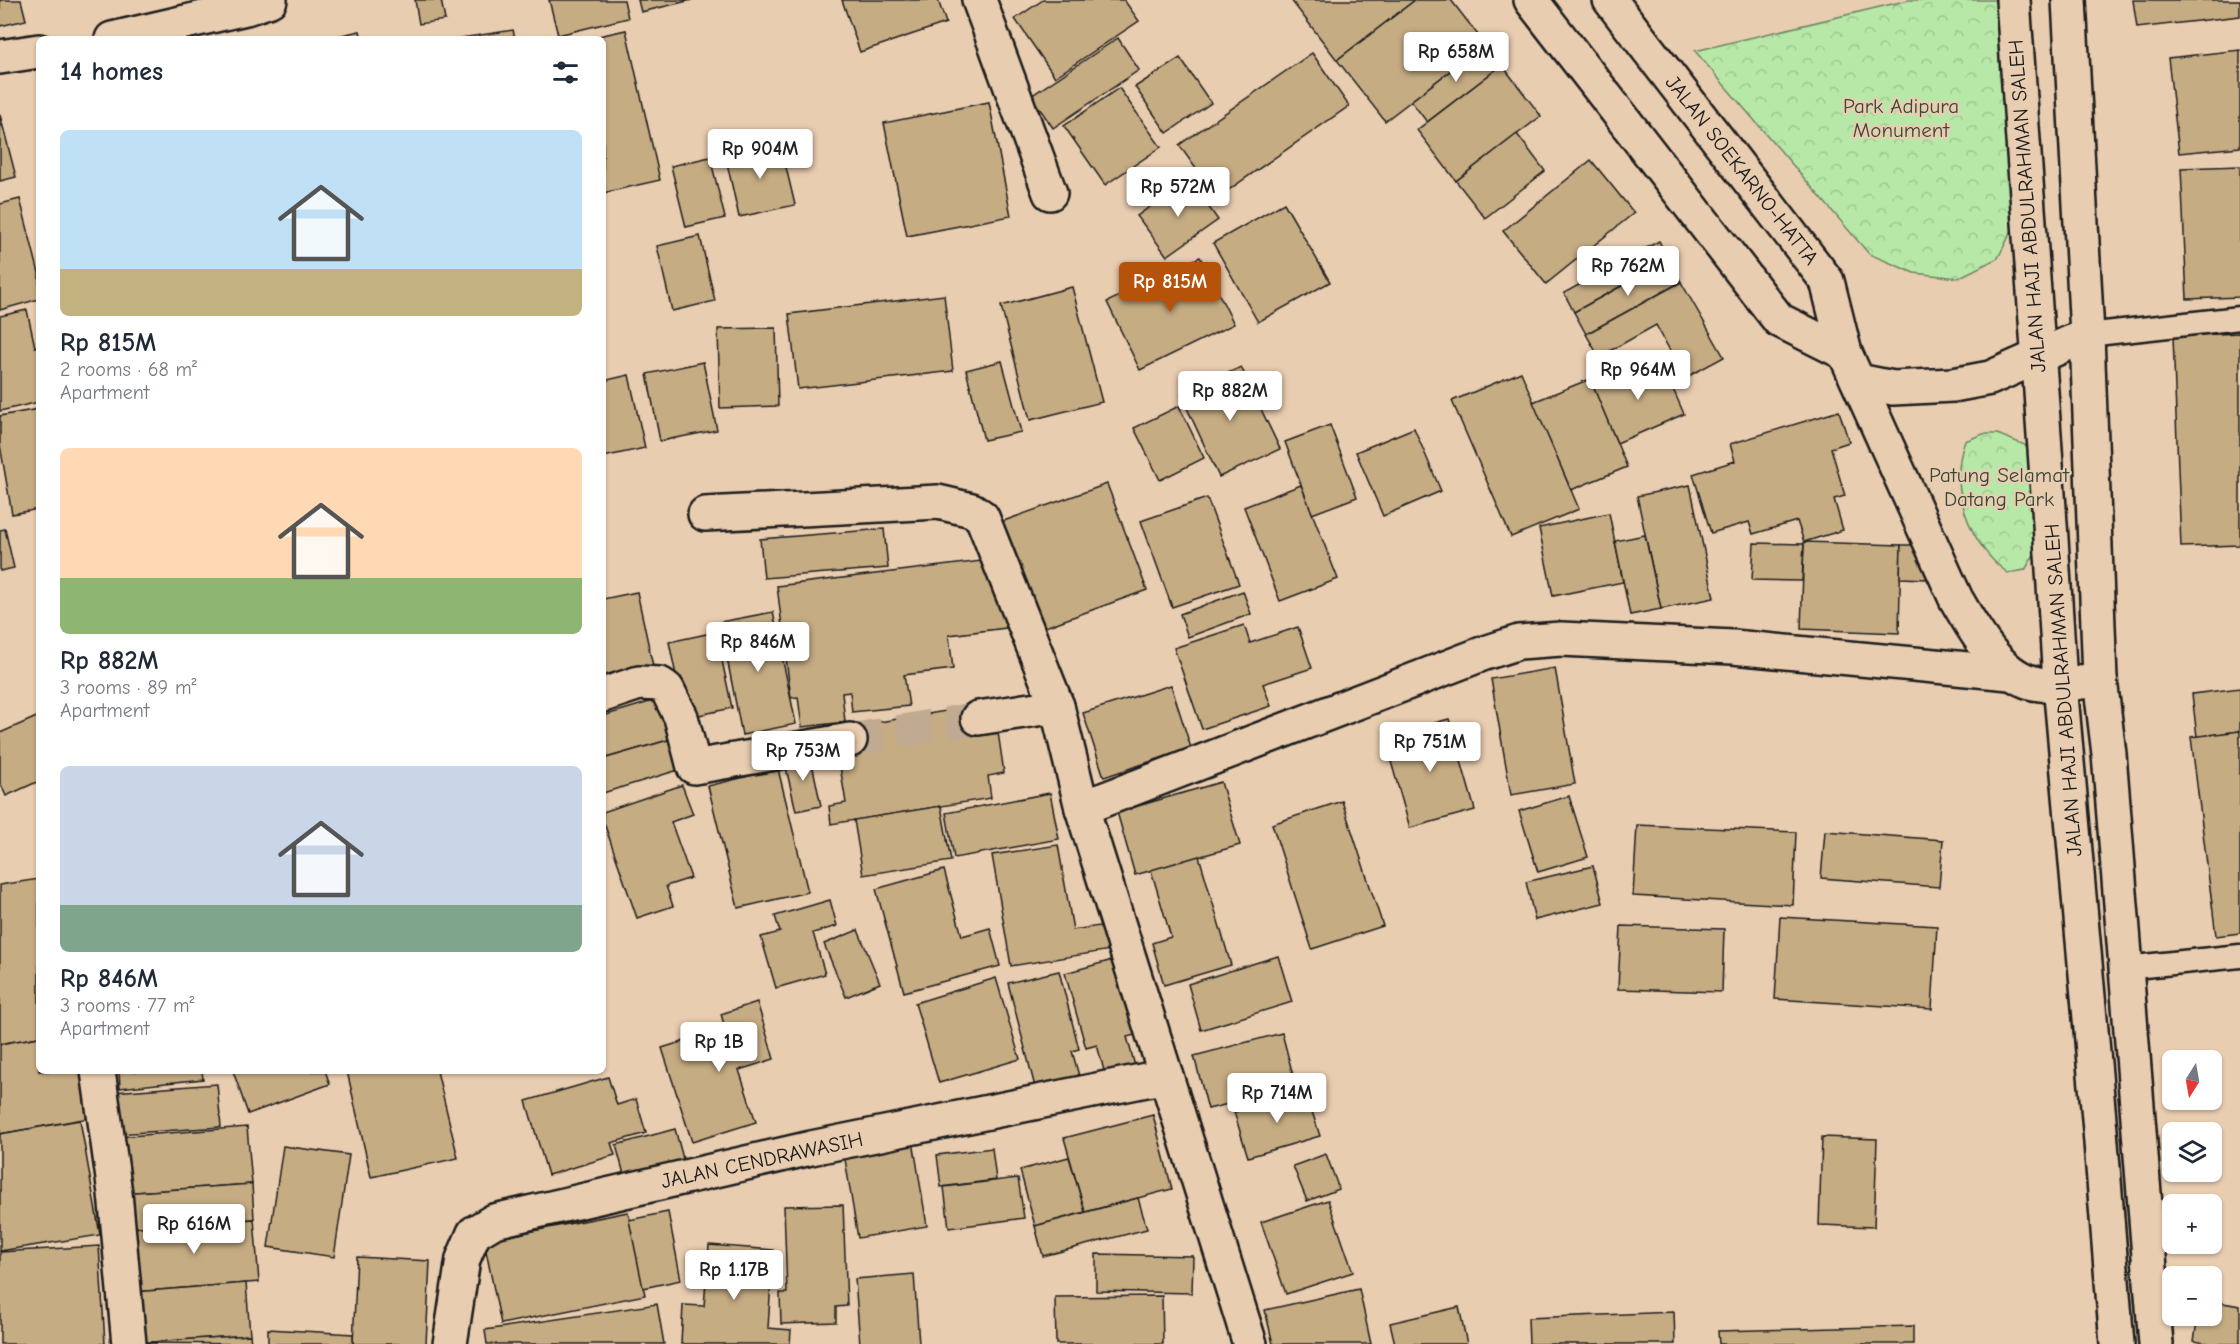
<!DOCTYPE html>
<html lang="en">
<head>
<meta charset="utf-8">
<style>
  :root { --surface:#fff; --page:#f2f2f3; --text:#1f2937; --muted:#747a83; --accent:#b45309 }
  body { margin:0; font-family:"Comic Neue",sans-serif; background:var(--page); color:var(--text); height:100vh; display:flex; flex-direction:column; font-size:22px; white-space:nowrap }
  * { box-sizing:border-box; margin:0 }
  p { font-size:20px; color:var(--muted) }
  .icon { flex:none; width:33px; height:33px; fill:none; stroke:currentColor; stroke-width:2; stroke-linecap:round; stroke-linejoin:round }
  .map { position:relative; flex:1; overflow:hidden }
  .sheet { position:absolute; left:36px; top:36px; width:570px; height:1038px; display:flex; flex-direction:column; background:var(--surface); border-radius:9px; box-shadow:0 2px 4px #0004 }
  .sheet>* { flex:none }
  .needle { width:39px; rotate:191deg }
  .fabs { position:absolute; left:2162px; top:1050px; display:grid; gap:12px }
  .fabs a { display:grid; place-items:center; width:60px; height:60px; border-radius:9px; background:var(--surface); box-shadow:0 2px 4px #0004; font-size:30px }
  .price { position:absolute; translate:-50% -51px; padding:0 14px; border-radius:6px; background:#fff; color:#222; font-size:20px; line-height:39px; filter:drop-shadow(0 2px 3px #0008) }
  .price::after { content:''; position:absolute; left:50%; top:36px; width:18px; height:14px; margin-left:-9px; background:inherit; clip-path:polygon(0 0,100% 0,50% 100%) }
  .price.current { background:var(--accent); color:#fff }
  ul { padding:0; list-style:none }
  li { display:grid; align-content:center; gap:12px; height:318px; padding:0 24px }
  li span { display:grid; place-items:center; height:186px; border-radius:9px; color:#555 }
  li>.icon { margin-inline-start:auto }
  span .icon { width:108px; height:108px; fill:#fffc; stroke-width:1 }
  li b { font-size:26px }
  h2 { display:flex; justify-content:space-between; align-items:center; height:72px; padding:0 24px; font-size:26px }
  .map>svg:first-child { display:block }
  .forest { fill:url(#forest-crowns); stroke:#6a8262; stroke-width:1.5 }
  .building { fill:#c6ac83; stroke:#1c1c1c; stroke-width:1.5 }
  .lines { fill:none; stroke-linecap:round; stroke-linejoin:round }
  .minor-tunnel { stroke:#c0aa92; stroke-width:33; stroke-dasharray:33 16; stroke-linecap:butt }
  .service-casing { stroke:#1c1c1c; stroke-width:27 }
  .minor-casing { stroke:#1c1c1c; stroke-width:38 }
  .primary-casing { stroke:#1c1c1c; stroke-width:38 }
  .trunk-casing { stroke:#1c1c1c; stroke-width:38 }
  .service { stroke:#e9cdb0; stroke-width:22 }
  .minor { stroke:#e9cdb0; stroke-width:33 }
  .primary { stroke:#e9cdb0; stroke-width:33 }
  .trunk { stroke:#e9cdb0; stroke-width:33 }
  .labels { text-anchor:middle; stroke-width:4.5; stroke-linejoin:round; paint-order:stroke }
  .park-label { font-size:21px; fill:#3b4538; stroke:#e9cdb0 }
  .street-label { font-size:21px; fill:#1c1c1c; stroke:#e9cdb0 }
</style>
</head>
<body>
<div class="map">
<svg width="2240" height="1344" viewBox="0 0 2240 1344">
  <defs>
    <pattern id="forest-crowns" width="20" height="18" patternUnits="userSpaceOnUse" patternTransform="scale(1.5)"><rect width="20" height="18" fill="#b7e8a7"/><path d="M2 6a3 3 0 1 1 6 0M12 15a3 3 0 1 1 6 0" fill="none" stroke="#9dc68f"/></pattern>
  </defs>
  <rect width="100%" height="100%" fill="#e9cdb0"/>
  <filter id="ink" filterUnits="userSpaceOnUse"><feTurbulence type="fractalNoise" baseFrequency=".0167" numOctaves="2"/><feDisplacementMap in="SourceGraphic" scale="12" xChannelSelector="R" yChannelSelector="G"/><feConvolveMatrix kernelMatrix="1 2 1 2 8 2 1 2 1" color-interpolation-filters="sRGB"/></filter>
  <g filter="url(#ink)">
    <g class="forest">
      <polygon points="1909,0 2011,0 2015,224 1998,258 1958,278 1914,273 1869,254 1695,51"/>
      <path d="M 1983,434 L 1997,434 L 2025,445 L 2036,468 L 2039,527 L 2035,553 L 2025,570 L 2008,573 C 1969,546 1948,486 1965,441 Z"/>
    </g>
    <g class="building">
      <polygon points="0,0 21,0 26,20 0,26"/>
      <polygon points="415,0 441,0 445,20 419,24"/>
      <polygon points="549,0 624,0 628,18 558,35"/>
      <polygon points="638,0 692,0 641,12"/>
      <polygon points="842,0 938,0 946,23 860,52"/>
      <polygon points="1043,0 1124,0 1139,21 1055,77 1015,19"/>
      <polygon points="1291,0 1415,0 1337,60"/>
      <polygon points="1415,0 1451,0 1485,44 1385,121 1337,60"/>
      <polygon points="2133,0 2240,0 2240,16 2137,28"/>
      <polygon points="513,30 515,39 455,39"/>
      <polygon points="626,30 660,180 603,193 603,39 585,39"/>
      <polygon points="360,31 362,39 324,39"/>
      <polygon points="1118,38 1139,70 1053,128 1031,96"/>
      <polygon points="1485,44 1502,65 1427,122 1411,101"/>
      <polygon points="2240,50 2240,147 2179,153 2168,58"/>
      <polygon points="1312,53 1349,106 1217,198 1179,145"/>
      <polygon points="1180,58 1211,103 1167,133 1135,87"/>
      <polygon points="1502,65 1541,116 1456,181 1417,130"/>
      <polygon points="1119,88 1161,147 1105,185 1064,126"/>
      <polygon points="989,102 1011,216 907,236 884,123"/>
      <polygon points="0,115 16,177 0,181"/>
      <polygon points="1517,134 1545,171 1485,218 1456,181"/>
      <polygon points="780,142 795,205 739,217 725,154"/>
      <polygon points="710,157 725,218 686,227 671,166"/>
      <polygon points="1591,160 1634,213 1546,284 1503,231"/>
      <polygon points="2240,166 2240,297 2187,299 2181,168"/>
      <polygon points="1189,179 1218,220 1167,256 1137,216"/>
      <polygon points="20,199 39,273 39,299 0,310 0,204"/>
      <polygon points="1284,203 1330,282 1258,322 1213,243"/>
      <polygon points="700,236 715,301 672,311 657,246"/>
      <polygon points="1659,241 1669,260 1574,312 1564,293"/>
      <polygon points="1200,257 1234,324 1140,370 1107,302"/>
      <polygon points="1669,260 1681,282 1586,334 1574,312"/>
      <polygon points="1681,282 1724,357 1685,378 1656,325 1599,357 1586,334"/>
      <polygon points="1072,287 1102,402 1030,420 1001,306"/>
      <polygon points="944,295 953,371 798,389 789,314"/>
      <polygon points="27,310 35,347 39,346 39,402 0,411 0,316"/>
      <polygon points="776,328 778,406 720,408 718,329"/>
      <polygon points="2240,333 2240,545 2181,547 2173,336"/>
      <polygon points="1660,359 1684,414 1617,443 1593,387"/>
      <polygon points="1002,361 1021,432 984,440 966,370"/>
      <polygon points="703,362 717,430 660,441 647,374"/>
      <polygon points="1241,367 1280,449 1219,477 1181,395"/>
      <polygon points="1521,372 1579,509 1511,537 1452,401"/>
      <polygon points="629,375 645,448 603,457 603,381"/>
      <polygon points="1590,379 1627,467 1571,490 1533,402"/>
      <polygon points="1179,406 1204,458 1160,480 1134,428"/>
      <polygon points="39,409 39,509 12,514 0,445 0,416"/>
      <polygon points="1839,411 1849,442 1831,448 1845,496 1834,499 1843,530 1804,542 1797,521 1753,534 1749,522 1711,533 1693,474 1735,461 1730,444"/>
      <polygon points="1330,425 1357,497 1312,514 1285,442"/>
      <polygon points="1414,428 1441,491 1383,516 1356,452"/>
      <polygon points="1107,484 1147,590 1037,630 998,523"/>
      <polygon points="1301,485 1338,579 1280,601 1244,507"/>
      <polygon points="1690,485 1714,598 1661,609 1637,496"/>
      <polygon points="1207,498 1239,584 1172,607 1141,521"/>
      <polygon points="1609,513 1623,582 1553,596 1539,528"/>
      <polygon points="5,529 14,568 0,571 0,530"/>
      <polygon points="884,529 888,568 764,578 760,539"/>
      <polygon points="1645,535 1661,609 1630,615 1615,541"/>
      <polygon points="1804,542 1901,545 1899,633 1801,629"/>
      <polygon points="1754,543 1804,544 1802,581 1752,580"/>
      <polygon points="1901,545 1929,545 1928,579 1900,578"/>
      <polygon points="990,560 999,575 1006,628 949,635 953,669 904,675 909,706 852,712 850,692 842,693 845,722 802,727 798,697 791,698 777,586"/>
      <polygon points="1243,591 1251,614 1188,637 1180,614"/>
      <polygon points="637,592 654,671 603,683 603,599"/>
      <polygon points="773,612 796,724 742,735 720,622"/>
      <polygon points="1244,625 1250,643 1298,627 1312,668 1263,684 1271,706 1202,729 1174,648"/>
      <polygon points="716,632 732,708 685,718 669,642"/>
      <polygon points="1555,668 1575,784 1511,795 1491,679"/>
      <polygon points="1171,685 1191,748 1104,777 1083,713"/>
      <polygon points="2240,688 2240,731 2197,737 2192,694"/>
      <polygon points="663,698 675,738 603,759 603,716"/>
      <polygon points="976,706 981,735 998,732 1004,773 988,776 991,798 831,824 829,806 846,803 837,748 849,727"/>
      <polygon points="39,716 39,781 6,796 0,782 0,733"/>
      <polygon points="1449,719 1475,810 1410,828 1384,737"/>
      <polygon points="2240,731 2240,933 2216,936 2191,737"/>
      <polygon points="675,738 685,768 603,793 603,759"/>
      <polygon points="810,754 821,806 796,811 784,759"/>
      <polygon points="778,769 808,892 738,908 708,786"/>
      <polygon points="1221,782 1240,845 1135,875 1117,812"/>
      <polygon points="682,785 693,814 671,822 691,878 666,886 673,906 637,918 603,820 603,812"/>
      <polygon points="1050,793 1059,839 954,858 946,813"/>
      <polygon points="1569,796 1588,857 1538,872 1519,811"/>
      <polygon points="1342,801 1383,926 1312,949 1272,824"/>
      <polygon points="941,806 951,861 863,875 854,820"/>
      <polygon points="1637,825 1796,832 1793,905 1633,896"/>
      <polygon points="1825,831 1943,840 1939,887 1821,878"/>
      <polygon points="1058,845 1073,930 1113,924 1117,949 1011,966 992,855"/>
      <polygon points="1199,856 1231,965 1164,985 1152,943 1171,937 1151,870"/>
      <polygon points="1593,866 1603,903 1535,920 1526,882"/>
      <polygon points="944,870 962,936 990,928 1000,966 904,992 876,889"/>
      <polygon points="39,879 39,1037 0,1044 0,885"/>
      <polygon points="830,900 837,926 813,933 825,974 776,988 761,937 780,932 775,916"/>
      <polygon points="1780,917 1937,926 1932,1009 1775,999"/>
      <polygon points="1621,926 1724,929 1722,992 1618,989"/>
      <polygon points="858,930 880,983 846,997 824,944"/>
      <polygon points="1278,956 1292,1002 1201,1030 1188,984"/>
      <polygon points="1120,958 1142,1033 1127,1037 1135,1066 1105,1074 1097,1045 1086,1048 1065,973"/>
      <polygon points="1059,971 1079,1049 1072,1051 1079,1076 1035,1087 1008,983"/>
      <polygon points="996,978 1020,1059 939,1083 915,1003"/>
      <polygon points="757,1002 774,1059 739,1070 756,1122 692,1142 662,1048 725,1028 721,1014"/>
      <polygon points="1282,1033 1296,1087 1208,1109 1194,1056"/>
      <polygon points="39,1037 39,1071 81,1071 89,1118 0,1134 0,1044"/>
      <polygon points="119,1071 202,1071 203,1079 120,1088"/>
      <polygon points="233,1071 325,1071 330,1084 248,1114"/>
      <polygon points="347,1071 437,1071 458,1158 371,1177"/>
      <polygon points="608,1077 617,1105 636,1099 646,1133 611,1143 615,1155 548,1175 526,1101"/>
      <polygon points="217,1084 221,1127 117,1134 113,1092"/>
      <polygon points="1305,1090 1320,1136 1248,1157 1234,1112"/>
      <polygon points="1153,1115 1172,1189 1085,1212 1064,1138"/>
      <polygon points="80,1120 100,1235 0,1251 0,1134"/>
      <polygon points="247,1127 252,1184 121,1193 117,1137"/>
      <polygon points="675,1129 684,1162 625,1178 616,1145"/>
      <polygon points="1822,1137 1877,1139 1874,1227 1819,1225"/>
      <polygon points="913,1141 927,1226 858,1238 844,1153"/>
      <polygon points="283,1146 349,1155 334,1257 268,1247"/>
      <polygon points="992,1148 996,1180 941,1187 937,1155"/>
      <polygon points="1326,1154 1339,1189 1307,1201 1293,1166"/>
      <polygon points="1069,1157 1085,1212 1035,1226 1020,1170"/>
      <polygon points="1018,1178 1024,1218 949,1228 944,1187"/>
      <polygon points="252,1184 254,1219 124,1228 121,1193"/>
      <polygon points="1138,1198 1147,1229 1043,1256 1035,1226"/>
      <polygon points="1328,1200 1353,1272 1286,1294 1261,1222"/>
      <polygon points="843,1205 847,1306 836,1307 836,1322 781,1324 780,1293 787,1293 784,1206"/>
      <polygon points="628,1212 645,1295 501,1324 484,1241"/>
      <polygon points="668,1212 681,1280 643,1288 629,1220"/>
      <polygon points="254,1219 259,1282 134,1292 130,1228"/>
      <polygon points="709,1245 773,1250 768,1328 791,1330 790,1344 681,1344 683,1305 704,1306"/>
      <polygon points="99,1246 105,1344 0,1344 0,1252"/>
      <polygon points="1096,1254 1193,1256 1192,1293 1096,1291"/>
      <polygon points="357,1257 430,1261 426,1344 353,1344"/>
      <polygon points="914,1274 919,1344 860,1344 855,1279"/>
      <polygon points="246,1283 250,1335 138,1343 134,1292"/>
      <polygon points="1359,1289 1371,1344 1273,1344 1265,1310"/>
      <polygon points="1162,1296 1163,1344 1056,1344 1055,1297"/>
      <polygon points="2211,1301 2240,1306 2240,1344 2212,1344 2194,1341 2198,1316 2211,1316"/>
      <polygon points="657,1304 664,1344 487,1344 485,1330"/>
      <polygon points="1459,1307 1467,1344 1395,1344 1390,1323"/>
      <polygon points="1674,1312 1675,1344 1529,1344 1528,1318"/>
      <polygon points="1913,1326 1913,1344 1719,1344 1718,1331"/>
      <polygon points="268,1329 353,1334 353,1344 268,1344"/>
      <polygon points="250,1335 251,1344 138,1343"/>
    </g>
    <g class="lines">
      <polyline class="minor-tunnel" points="850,740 978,718"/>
      <defs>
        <g id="service">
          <polyline points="2087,335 2240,318"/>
          <polyline points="2125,968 2240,956"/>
        </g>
        <g id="minor">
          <polyline points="979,0 1050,193"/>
          <polyline points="112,39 246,8 270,0"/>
          <polyline points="0,57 39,51"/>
          <polyline points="705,514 938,502 972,510 982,517 1057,706"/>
          <polyline points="603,695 639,683 660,684 667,689 681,717 694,767 850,740"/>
          <polyline points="978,718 1057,706 1082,808 1250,1344"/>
          <polyline points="1082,808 1482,654 1519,642 1561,639 1733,647 2010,673"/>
          <polyline points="98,1071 115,1193 129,1344"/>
          <polyline points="450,1344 463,1259 474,1233 494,1221 811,1148 1166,1076"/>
        </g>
        <g id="primary">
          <path d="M 2013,0 C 2029,228 2047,456 2060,684"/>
          <polyline points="2069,0 2087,335 2100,679"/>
        </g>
        <g id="trunk">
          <polyline points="1531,0 1779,320 1845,353"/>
          <path d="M 1610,0 L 1827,281 L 1845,353 L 1956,599 C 1974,629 2000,679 2039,684 C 2059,687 2080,682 2100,679 L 2109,754 L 2156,1344"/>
          <polyline points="1858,381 1893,388 1953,385 1990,378 2087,335"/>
          <polyline points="2060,684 2100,1130 2117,1344"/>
        </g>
      </defs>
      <use href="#service" class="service-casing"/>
      <use href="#minor" class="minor-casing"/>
      <use href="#primary" class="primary-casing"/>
      <use href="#trunk" class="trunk-casing"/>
      <use href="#service" class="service"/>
      <use href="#minor" class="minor"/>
      <use href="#primary" class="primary"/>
      <use href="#trunk" class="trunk"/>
    </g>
  </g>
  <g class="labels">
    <g class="park-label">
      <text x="1901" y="113">Park Adipura<tspan x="1901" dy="24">Monument</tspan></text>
      <text x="1999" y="482">Patung Selamat<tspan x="1999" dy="24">Datang Park</tspan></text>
    </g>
    <g class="street-label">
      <text transform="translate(1742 170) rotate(52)" y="7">JALAN SOEKARNO-HATTA</text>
      <text transform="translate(2027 206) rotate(-94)" y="7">JALAN HAJI ABDULRAHMAN SALEH</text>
      <text transform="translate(2063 690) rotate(-94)" y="7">JALAN HAJI ABDULRAHMAN SALEH</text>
      <text transform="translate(762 1160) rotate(-12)" y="7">JALAN CENDRAWASIH</text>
    </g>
  </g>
</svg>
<div class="fabs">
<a><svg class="needle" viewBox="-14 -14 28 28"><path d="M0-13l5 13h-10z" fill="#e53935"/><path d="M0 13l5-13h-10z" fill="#747a83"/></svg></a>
<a><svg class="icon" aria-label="layers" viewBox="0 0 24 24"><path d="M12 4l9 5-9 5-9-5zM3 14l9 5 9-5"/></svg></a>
<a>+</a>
<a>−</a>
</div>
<b class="price" style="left:1456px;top:83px">Rp 658M</b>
<b class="price" style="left:760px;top:180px">Rp 904M</b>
<b class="price" style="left:1178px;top:218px">Rp 572M</b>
<b class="price" style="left:1628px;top:297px">Rp 762M</b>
<b class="price current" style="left:1170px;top:313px">Rp 815M</b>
<b class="price" style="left:1638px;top:401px">Rp 964M</b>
<b class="price" style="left:1230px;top:422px">Rp 882M</b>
<b class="price" style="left:758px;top:673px">Rp 846M</b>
<b class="price" style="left:1430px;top:773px">Rp 751M</b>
<b class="price" style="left:803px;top:782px">Rp 753M</b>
<b class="price" style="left:719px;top:1073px">Rp 1B</b>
<b class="price" style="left:1277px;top:1124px">Rp 714M</b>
<b class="price" style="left:194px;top:1255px">Rp 616M</b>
<b class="price" style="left:734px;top:1301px">Rp 1.17B</b>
<section class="sheet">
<h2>14 homes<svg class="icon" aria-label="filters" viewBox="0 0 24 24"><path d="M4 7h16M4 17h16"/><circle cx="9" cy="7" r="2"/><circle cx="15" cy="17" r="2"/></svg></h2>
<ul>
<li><span style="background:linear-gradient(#bfe0f5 75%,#c2b280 0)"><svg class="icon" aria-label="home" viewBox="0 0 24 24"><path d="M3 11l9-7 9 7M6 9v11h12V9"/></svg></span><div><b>Rp 815M</b><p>2 rooms · 68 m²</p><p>Apartment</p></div></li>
<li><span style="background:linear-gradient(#ffd9b3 70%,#8fb573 0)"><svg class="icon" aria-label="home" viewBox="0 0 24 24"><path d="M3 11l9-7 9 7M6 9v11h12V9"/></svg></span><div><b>Rp 882M</b><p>3 rooms · 89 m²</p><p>Apartment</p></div></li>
<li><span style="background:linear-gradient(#c9d6e8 75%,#7fa58c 0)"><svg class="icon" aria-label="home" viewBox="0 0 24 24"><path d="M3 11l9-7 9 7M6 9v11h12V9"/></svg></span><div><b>Rp 846M</b><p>3 rooms · 77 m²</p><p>Apartment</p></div></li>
</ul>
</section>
</div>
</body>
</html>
